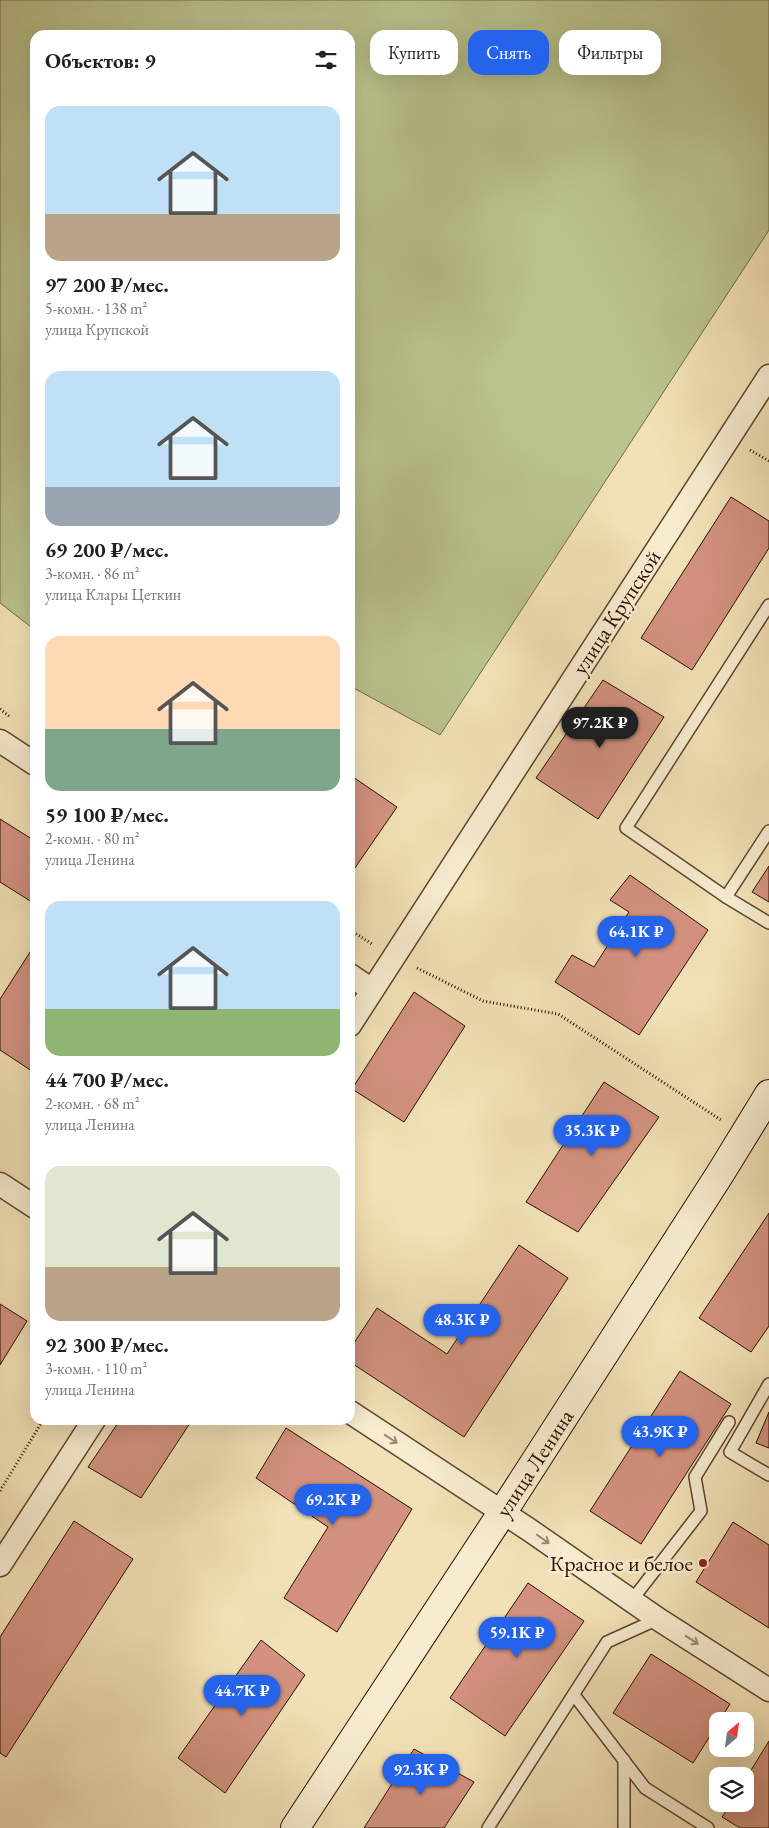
<!DOCTYPE html>
<html lang="ru">
<head>
<meta charset="utf-8">
<style>
  :root { --surface:#fff; --page:#f6f6f6; --text:#202124; --muted:#757577; --accent:#2563eb }
  body { margin:0; font-family:"EB Garamond",serif; background:var(--page); color:var(--text); height:100vh; display:flex; flex-direction:column; font-size:19px; white-space:nowrap }
  * { box-sizing:border-box; margin:0 }
  p { font-size:16px; color:var(--muted) }
  .icon { flex:none; width:28px; height:28px; fill:none; stroke:currentColor; stroke-width:2; stroke-linecap:round; stroke-linejoin:round }
  .map { position:relative; flex:1; overflow:hidden }
  .details { position:absolute; left:30px; top:30px; width:325px; height:1395px; display:flex; flex-direction:column; background:var(--surface); border-radius:15px; box-shadow:0 5px 20px #0002 }
  .details>* { flex:none }
  .guide { position:absolute; left:370px; top:30px; width:324px; height:45px; display:flex; gap:10px }
  .needle { width:32px; rotate:29deg }
  .fabs { position:absolute; left:709px; top:1712px; display:grid; gap:10px }
  .fabs a { display:grid; place-items:center; width:45px; height:45px; border-radius:10px; background:var(--surface); box-shadow:0 5px 20px #0002; font-size:25px }
  .price { position:absolute; translate:-50% -42px; padding:0 11px; border-radius:18px; background:var(--accent); color:#fff; font-size:16px; line-height:32px; filter:drop-shadow(0 1px 2px #0008) }
  .price::after { content:''; position:absolute; left:50%; top:30px; width:15px; height:11px; margin-left:-8px; background:inherit; clip-path:polygon(0 0,100% 0,50% 100%) }
  .price.on { background:#222; color:#fff }
  ul { padding:0; list-style:none }
  li { display:grid; align-content:center; gap:10px; height:265px; padding:0 15px }
  li span { display:grid; place-items:center; height:155px; border-radius:15px; color:#555 }
  li>.icon { margin-inline-start:auto }
  span .icon { width:90px; height:90px; fill:#fffc; stroke-width:1 }
  li b { font-size:21px }
  h2 { display:flex; justify-content:space-between; align-items:center; height:60px; padding:0 15px; font-size:21px }
  .tag { padding:0 18px; border-radius:15px; background:var(--surface); box-shadow:0 5px 20px #0002; font-size:18px; line-height:45px }
  .tag.on { background:var(--accent); color:#fff }
  .map>svg:first-child { display:block }
  .green { fill:#bac38e; stroke:#736a47 }
  .building { fill:#d39280; stroke:#2c1000 }
  .lines { fill:none; stroke-linecap:round; stroke-linejoin:round }
  .lane-casing { stroke:#5e442e; stroke-width:14 }
  .street-casing { stroke:#5e442e; stroke-width:25 }
  .secondary-casing { stroke:#2c1000; stroke-width:30 }
  .path { stroke:#2c1000; stroke-width:3; stroke-dasharray:1 2.5; stroke-linecap:butt }
  .lane { stroke:#f7ecd0; stroke-width:11 }
  .street { stroke:#f7ecd0; stroke-width:22 }
  .secondary { stroke:#f7ecd0; stroke-width:28 }
  .oneway { stroke:#9c8972 }
  .poi-dot { fill:#8f2418; stroke:#f7ecd0; stroke-width:2 }
  .labels { text-anchor:middle; stroke-width:5; stroke-linejoin:round; paint-order:stroke }
  .street-label { font-size:22px; fill:#2c1000; stroke:#f7ecd0 }
  .poi-label { font-size:22px; fill:#2c1000; stroke:#f7ecd0; text-anchor:end }
</style>
</head>
<body>
<div class="map">
<svg width="769" height="1828" viewBox="0 0 769 1828">
  <rect width="100%" height="100%" fill="#f2e1b6"/>
  <filter id="stains"><feTurbulence type="fractalNoise" baseFrequency=".004" numOctaves="4"/><feColorMatrix values="0 0 0 0 .2 0 0 0 0 .09 0 0 0 0 .02 0 0 0 .5 -.17"/></filter>
  <radialGradient id="worn" r=".72"><stop offset=".6" stop-color="#630" stop-opacity="0"/><stop offset="1" stop-color="#630" stop-opacity=".3"/></radialGradient>
  <polygon class="green" points="0,0 769,0 769,230 440,735 350,686 350,35 35,35 35,630 0,603"/>
  <g class="building">
    <polygon points="731,497 769,521 769,548 692,670 641,638"/>
    <polygon points="603,680 664,717 598,819 536,778"/>
    <polygon points="350,775 397,807 350,875"/>
    <polygon points="0,819 35,841 35,904 0,882"/>
    <polygon points="769,866 769,902 752,892"/>
    <polygon points="630,875 708,930 639,1035 555,982 572,955 594,967 629,912 610,900"/>
    <polygon points="32,949 35,951 35,1073 0,1050 0,999"/>
    <polygon points="414,992 465,1026 404,1122 352,1089"/>
    <polygon points="604,1082 659,1117 578,1232 526,1202"/>
    <polygon points="769,1213 769,1326 751,1352 699,1318"/>
    <polygon points="519,1245 568,1278 464,1437 350,1362 350,1349 377,1308 447,1354"/>
    <polygon points="0,1304 27,1321 0,1365"/>
    <polygon points="680,1371 731,1404 641,1544 590,1511"/>
    <polygon points="769,1412 769,1448 756,1443"/>
    <polygon points="120,1420 192,1420 141,1498 88,1467"/>
    <polygon points="286,1428 412,1509 337,1632 284,1598 328,1527 256,1478"/>
    <polygon points="74,1521 133,1559 6,1757 0,1753 0,1637"/>
    <polygon points="733,1522 769,1545 769,1628 696,1582"/>
    <polygon points="528,1583 584,1621 505,1736 450,1698"/>
    <polygon points="261,1640 305,1675 225,1793 178,1758"/>
    <polygon points="651,1654 730,1704 693,1763 613,1713"/>
    <polygon points="769,1741 769,1828 740,1828 722,1817 731,1804 745,1804 745,1780"/>
    <polygon points="414,1749 474,1782 444,1828 364,1828"/>
  </g>
  <g class="lines">
    <defs>
      <g id="lane">
        <polyline points="769,831 726,897 769,923"/>
        <polyline points="726,897 626,828 769,605"/>
        <polyline points="769,1384 730,1452 769,1475"/>
        <polyline points="632,1600 701,1511 695,1477 729,1422"/>
        <polyline points="574,1695 645,1788 708,1828"/>
        <polyline points="624,1760 624,1828"/>
        <polyline points="488,1828 607,1642 658,1619"/>
      </g>
      <g id="street">
        <polyline points="0,741 35,764"/>
        <polyline points="350,975 372,990"/>
        <polyline points="350,1025 769,376"/>
        <polyline points="0,1184 35,1207"/>
        <polyline points="350,1412 528,1529 658,1619 769,1690"/>
        <polyline points="0,1565 94,1420"/>
      </g>
      <polyline id="secondary" points="295,1828 502,1513 720,1174 769,1094"/>
    </defs>
    <use href="#lane" class="lane-casing"/>
    <use href="#street" class="street-casing"/>
    <use href="#secondary" class="secondary-casing"/>
    <g class="path">
      <polyline points="750,450 769,461"/>
      <polyline points="0,709 10,717"/>
      <polyline points="350,930 372,944"/>
      <polyline points="417,968 483,1001 558,1014 721,1120"/>
      <polyline points="0,1491 43,1420"/>
    </g>
    <use href="#lane" class="lane"/>
    <use href="#street" class="street"/>
    <use href="#secondary" class="secondary"/>
  </g>
  <defs><path id="oneway-shaft" d="M-6 0H5M1.5-3L5.5 0L1.5 3" fill="none" stroke-width="1.6" stroke-linecap="round" stroke-linejoin="round" transform="scale(1.25)"/></defs>
  <g class="oneway">
    <use href="#oneway-shaft" transform="translate(391 1439) rotate(33)"/>
    <use href="#oneway-shaft" transform="translate(543 1539) rotate(35)"/>
    <use href="#oneway-shaft" transform="translate(692 1640) rotate(33)"/>
  </g>
  <circle class="poi-dot" cx="703" cy="1563" r="5"/>
  <g class="labels">
    <g class="street-label">
      <text transform="translate(616 612) rotate(-57)" y="8">улица Крупской</text>
      <text transform="translate(534 1463) rotate(-57)" y="8">улица Ленина</text>
    </g>
    <g class="poi-label">
      <text x="693" y="1571">Красное и белое</text>
    </g>
  </g>
  <rect width="100%" height="100%" filter="url(#stains)"/>
  <rect width="100%" height="100%" fill="url(#worn)"/>
</svg>
<div class="fabs">
<a><svg class="needle" viewBox="-14 -14 28 28"><path d="M0-13l5 13h-10z" fill="#e53935"/><path d="M0 13l5-13h-10z" fill="#757577"/></svg></a>
<a><svg class="icon" aria-label="layers" viewBox="0 0 24 24"><path d="M12 4l9 5-9 5-9-5zM3 14l9 5 9-5"/></svg></a>
</div>
<b class="price on" style="left:600px;top:749px">97.2K ₽</b>
<b class="price" style="left:636px;top:958px">64.1K ₽</b>
<b class="price" style="left:592px;top:1157px">35.3K ₽</b>
<b class="price" style="left:462px;top:1346px">48.3K ₽</b>
<b class="price" style="left:660px;top:1458px">43.9K ₽</b>
<b class="price" style="left:333px;top:1526px">69.2K ₽</b>
<b class="price" style="left:517px;top:1659px">59.1K ₽</b>
<b class="price" style="left:242px;top:1717px">44.7K ₽</b>
<b class="price" style="left:421px;top:1796px">92.3K ₽</b>
<div class="guide">
<a class="tag">Купить</a>
<a class="tag on">Снять</a>
<a class="tag">Фильтры</a>
</div>
<section class="details">
<h2>Объектов: 9<svg class="icon" aria-label="filters" viewBox="0 0 24 24"><path d="M4 7h16M4 17h16"/><circle cx="9" cy="7" r="2"/><circle cx="15" cy="17" r="2"/></svg></h2>
<ul>
<li><span style="background:linear-gradient(#bfe0f5 70%,#b9a48a 0)"><svg class="icon" aria-label="home" viewBox="0 0 24 24"><path d="M3 11l9-7 9 7M6 9v11h12V9"/></svg></span><div><b>97 200 ₽/мес.</b><p>5-комн. · 138 m²</p><p>улица Крупской</p></div></li>
<li><span style="background:linear-gradient(#bfe0f5 75%,#9aa5b1 0)"><svg class="icon" aria-label="home" viewBox="0 0 24 24"><path d="M3 11l9-7 9 7M6 9v11h12V9"/></svg></span><div><b>69 200 ₽/мес.</b><p>3-комн. · 86 m²</p><p>улица Клары Цеткин</p></div></li>
<li><span style="background:linear-gradient(#ffd9b3 60%,#7fa58c 0)"><svg class="icon" aria-label="home" viewBox="0 0 24 24"><path d="M3 11l9-7 9 7M6 9v11h12V9"/></svg></span><div><b>59 100 ₽/мес.</b><p>2-комн. · 80 m²</p><p>улица Ленина</p></div></li>
<li><span style="background:linear-gradient(#bfe0f5 70%,#8fb573 0)"><svg class="icon" aria-label="home" viewBox="0 0 24 24"><path d="M3 11l9-7 9 7M6 9v11h12V9"/></svg></span><div><b>44 700 ₽/мес.</b><p>2-комн. · 68 m²</p><p>улица Ленина</p></div></li>
<li><span style="background:linear-gradient(#dfe7d0 65%,#b9a48a 0)"><svg class="icon" aria-label="home" viewBox="0 0 24 24"><path d="M3 11l9-7 9 7M6 9v11h12V9"/></svg></span><div><b>92 300 ₽/мес.</b><p>3-комн. · 110 m²</p><p>улица Ленина</p></div></li>
</ul>
</section>
</div>
</body>
</html>
